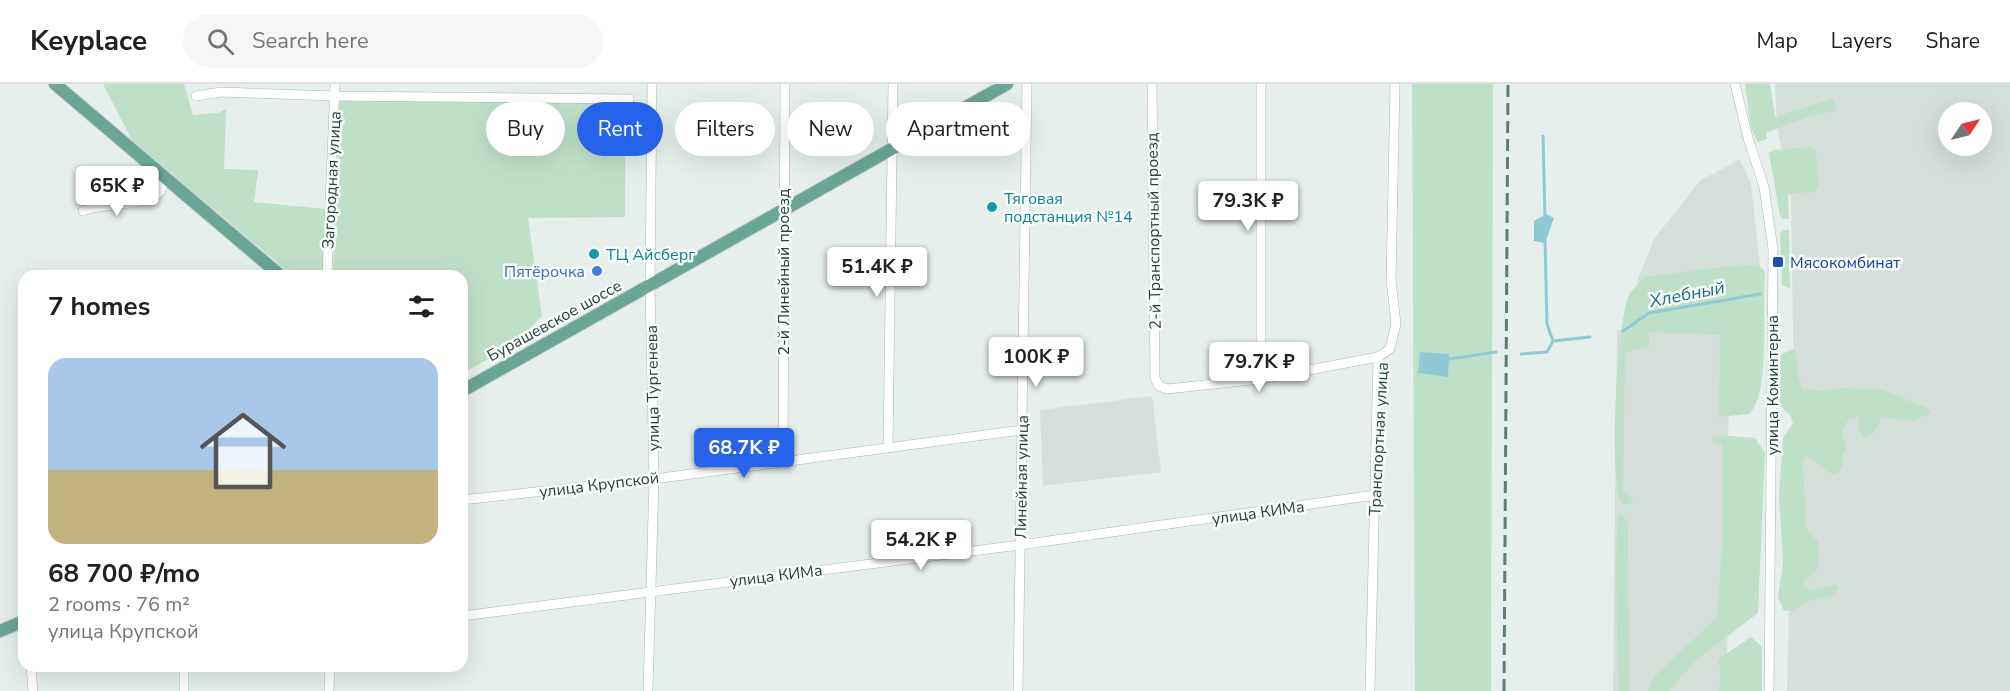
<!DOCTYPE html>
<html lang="en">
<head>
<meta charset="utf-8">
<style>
  :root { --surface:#fff; --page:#f6f6f6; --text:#202124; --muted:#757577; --line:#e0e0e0; --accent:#2563eb }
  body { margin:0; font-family:"Nunito Sans",sans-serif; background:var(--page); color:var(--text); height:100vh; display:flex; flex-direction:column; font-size:22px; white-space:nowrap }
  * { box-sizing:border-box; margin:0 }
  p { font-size:20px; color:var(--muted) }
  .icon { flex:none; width:33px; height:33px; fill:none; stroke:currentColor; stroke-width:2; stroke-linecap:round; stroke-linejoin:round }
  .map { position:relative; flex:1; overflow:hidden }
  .drawer { position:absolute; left:18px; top:186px; width:450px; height:402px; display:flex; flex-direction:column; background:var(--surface); border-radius:18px; box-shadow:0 6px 24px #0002 }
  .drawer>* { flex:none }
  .hud { position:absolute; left:486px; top:18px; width:570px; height:54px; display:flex; gap:12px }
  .needle { width:39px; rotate:55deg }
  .controls { position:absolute; left:1938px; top:18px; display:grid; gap:12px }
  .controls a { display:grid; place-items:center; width:54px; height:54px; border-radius:50%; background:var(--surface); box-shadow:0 6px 24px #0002; font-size:30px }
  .price { position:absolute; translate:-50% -51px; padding:0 14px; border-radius:6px; background:#fff; color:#222; font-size:20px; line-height:39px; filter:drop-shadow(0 2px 3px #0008) }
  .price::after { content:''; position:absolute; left:50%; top:36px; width:18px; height:14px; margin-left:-9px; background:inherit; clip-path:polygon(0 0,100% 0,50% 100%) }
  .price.selected { background:var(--accent); color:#fff }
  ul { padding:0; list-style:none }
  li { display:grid; align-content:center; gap:12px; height:318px; padding:0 30px }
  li+li { border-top:2px solid var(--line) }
  li span { display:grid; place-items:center; height:186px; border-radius:18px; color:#555 }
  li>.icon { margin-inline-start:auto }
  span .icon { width:108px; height:108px; fill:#fffc; stroke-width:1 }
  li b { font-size:26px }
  h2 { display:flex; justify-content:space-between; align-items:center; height:72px; padding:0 30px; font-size:26px }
  .chip { padding:0 21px; border-radius:27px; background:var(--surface); box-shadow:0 6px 24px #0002; font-size:21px; line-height:54px }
  .chip.selected { background:var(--accent); color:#fff }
  header { display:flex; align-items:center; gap:36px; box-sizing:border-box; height:84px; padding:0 30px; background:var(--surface); border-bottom:2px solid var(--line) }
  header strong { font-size:28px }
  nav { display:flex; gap:33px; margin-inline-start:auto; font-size:21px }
  .search { width:420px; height:54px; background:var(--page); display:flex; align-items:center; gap:15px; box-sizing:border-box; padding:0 21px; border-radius:33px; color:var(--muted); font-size:22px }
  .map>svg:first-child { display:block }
  .built { fill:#d4dfda; fill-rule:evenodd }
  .green { fill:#bfe0c8 }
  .water { fill:#8ec9d4 }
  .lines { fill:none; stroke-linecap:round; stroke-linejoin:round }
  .stream { stroke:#8ec9d4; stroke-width:3 }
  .minor-casing { stroke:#a8b8b2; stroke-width:10 }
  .major-casing { stroke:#c2cac8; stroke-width:14 }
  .minor { stroke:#fff; stroke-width:9 }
  .major { stroke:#6aa596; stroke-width:12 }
  .rail { stroke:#5f7d75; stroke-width:3; stroke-dasharray:12 6; stroke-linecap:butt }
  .culture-dot { fill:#0f9aa8; stroke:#f7fbf9; stroke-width:2 }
  .transit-dot { fill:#1a4fb4; stroke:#f7fbf9; stroke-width:2 }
  .shop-dot { fill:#3f7fe0; stroke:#f7fbf9; stroke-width:2 }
  .labels { text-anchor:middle; stroke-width:5; stroke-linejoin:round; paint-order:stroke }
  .street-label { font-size:16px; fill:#24423a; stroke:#f7fbf9 }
  .culture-label { font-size:16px; fill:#0d838f; stroke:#f7fbf9; text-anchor:start }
  .transit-label { font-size:16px; fill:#164399; stroke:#f7fbf9; text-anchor:start }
  .shop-label { font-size:16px; fill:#366cbe; stroke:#f7fbf9; text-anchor:end }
  .water-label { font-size:18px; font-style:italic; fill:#1c6f80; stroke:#f7fbf9 }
</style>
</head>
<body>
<header>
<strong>Keyplace</strong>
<div class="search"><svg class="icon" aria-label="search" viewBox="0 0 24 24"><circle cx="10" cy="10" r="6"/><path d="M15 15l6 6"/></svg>Search here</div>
<nav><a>Map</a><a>Layers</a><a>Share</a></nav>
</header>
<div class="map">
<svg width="2010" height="607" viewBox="0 0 2010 607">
  <rect width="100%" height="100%" fill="#e6efeb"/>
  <g class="built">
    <path d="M 1775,0 L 2010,0 L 2010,607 L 1787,607 L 1794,318 L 1791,115 L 1777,42 ZM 1948,28 L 1982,28 L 1982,62 L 1948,62 Z"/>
    <polygon points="1740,75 1751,101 1761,189 1636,200 1654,155 1700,97"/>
    <polygon points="1617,246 1729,246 1727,607 1613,607"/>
    <polygon points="1152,312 1161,388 1043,402 1040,326"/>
  </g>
  <g class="green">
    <polygon points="103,0 184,0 193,31 218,29 226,25 224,85 258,86 254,118 325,125 324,192 293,192 132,56"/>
    <polygon points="1412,0 1493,0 1491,607 1415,607"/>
    <polygon points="1745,0 1770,0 1775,33 1834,14 1836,26 1809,32 1766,49 1767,55 1758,58 1751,44"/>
    <polygon points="339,17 625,18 625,133 528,134 542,232 512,263 462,289 462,192 333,192"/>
    <polygon points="1811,63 1816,67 1819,103 1814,108 1788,110 1789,135 1783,135 1780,132 1769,69 1774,66"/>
    <polygon points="1784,146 1789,146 1790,205 1782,201 1780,149"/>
    <path d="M 1756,181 L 1764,186 L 1765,191 C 1762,222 1771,311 1749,330 L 1719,333 L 1720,251 L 1649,248 L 1649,262 L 1625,269 L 1623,408 L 1634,416 L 1631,420 L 1622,420 C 1608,399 1617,235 1629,211 C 1633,204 1639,199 1644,193 C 1681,189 1718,182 1756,181 Z"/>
    <path d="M 1793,265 L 1796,268 L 1798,292 L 1803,305 L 1822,307 L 1844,304 L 1883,306 L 1929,325 L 1931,329 L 1913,337 L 1882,333 L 1876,346 L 1864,355 L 1859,348 L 1858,333 L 1849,335 L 1841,347 L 1847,365 L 1842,372 L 1842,382 L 1837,390 C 1825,391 1819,376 1807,373 L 1803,375 L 1806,444 L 1818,458 L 1819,482 L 1804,497 L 1803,502 L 1812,507 L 1836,500 L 1838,504 L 1832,512 L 1811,516 L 1794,526 L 1784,527 L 1778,514 L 1783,478 L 1779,412 L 1783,354 L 1793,339 L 1790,330 C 1770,319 1779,291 1780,271 Z"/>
    <polygon points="1730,352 1755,354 1765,369 1758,529 1696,576 1669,607 1648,607 1654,593 1717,533 1723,450 1722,361 1713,359 1713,353"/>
    <polygon points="1618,431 1623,432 1628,438 1629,607 1618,607 1616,477"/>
    <polygon points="1751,553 1762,563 1762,607 1719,607 1721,585 1717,576"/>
  </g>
  <g class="water">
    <polygon points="1546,130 1554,134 1545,159 1534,157 1534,137"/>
    <polygon points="1420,268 1449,270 1448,293 1418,289"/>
  </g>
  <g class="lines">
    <g class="stream">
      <polyline points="1543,52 1545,134"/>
      <polyline points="1545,156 1547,240 1553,257"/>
      <polyline points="1623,247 1649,229 1760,210"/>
      <polyline points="1521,270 1547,268 1553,257 1590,253"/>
      <polyline points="1449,275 1496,268"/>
    </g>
    <defs>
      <g id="minor">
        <polyline points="1152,0 1155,294 1159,302 1167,305 1261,295 1378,273"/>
        <polyline points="1735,0 1748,54 1764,103 1773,165 1769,607"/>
        <polyline points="196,12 221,8 335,12 629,15"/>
        <path d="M 83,127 C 102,119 150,122 160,108 C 162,104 163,98 165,94"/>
        <polyline points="327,192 335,0"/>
        <polyline points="1261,295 1261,0"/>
        <polyline points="888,363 893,0"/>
        <polyline points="783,376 785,0"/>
        <polyline points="462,416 654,395 1022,346"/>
        <polyline points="462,532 1020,461 1375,411"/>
        <polyline points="31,582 33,607"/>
        <polyline points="184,607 184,582"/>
        <polyline points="329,607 330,582"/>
        <polyline points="648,607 654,395 650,202 652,0"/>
        <polyline points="1018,607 1027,0"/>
        <polyline points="1370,607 1378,273 1390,265 1396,240 1391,196 1395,0"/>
      </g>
      <g id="major">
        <polyline points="55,0 281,192"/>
        <polyline points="462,307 1007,0"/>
        <polyline points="0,547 24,537"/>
      </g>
    </defs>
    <use href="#minor" class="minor-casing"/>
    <use href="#major" class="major-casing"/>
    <use href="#minor" class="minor"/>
    <use href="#major" class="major"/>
    <polyline class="rail" points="1504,607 1508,0"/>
  </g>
  <g class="culture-dot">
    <circle cx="992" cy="123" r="6"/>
    <circle cx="594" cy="170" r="6"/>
  </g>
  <rect class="transit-dot" x="1772" y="172" width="12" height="12" rx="3"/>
  <circle class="shop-dot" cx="597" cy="187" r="6"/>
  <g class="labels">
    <g class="street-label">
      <text transform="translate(331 96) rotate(-87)" y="6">Загородная улица</text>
      <text transform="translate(1153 147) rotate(-91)" y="6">2-й Транспортный проезд</text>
      <text transform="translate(783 188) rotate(-90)" y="6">2-й Линейный проезд</text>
      <text transform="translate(554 236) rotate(-29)" y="6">Бурашевское шоссе</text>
      <text transform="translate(1772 301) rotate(-90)" y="6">улица Коминтерна</text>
      <text transform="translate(652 304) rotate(-91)" y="6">улица Тургенева</text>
      <text transform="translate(1378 355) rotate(-87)" y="6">Транспортная улица</text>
      <text transform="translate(1021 393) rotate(-89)" y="6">Линейная улица</text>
      <text transform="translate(599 400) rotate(-7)" y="6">улица Крупской</text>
      <text transform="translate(1258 428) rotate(-8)" y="6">улица КИМа</text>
      <text transform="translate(776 491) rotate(-7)" y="6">улица КИМа</text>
    </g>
    <g class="culture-label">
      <text x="1004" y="120">Тяговая<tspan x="1004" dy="18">подстанция №14</tspan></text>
      <text x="606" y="176">ТЦ Айсберг</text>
    </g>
    <g class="transit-label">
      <text x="1790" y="184">Мясокомбинат</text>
    </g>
    <g class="shop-label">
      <text x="585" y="193">Пятёрочка</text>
    </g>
    <g class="water-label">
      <text transform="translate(1687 210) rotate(-11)" y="6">Хлебный</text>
    </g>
  </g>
</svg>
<div class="controls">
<a><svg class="needle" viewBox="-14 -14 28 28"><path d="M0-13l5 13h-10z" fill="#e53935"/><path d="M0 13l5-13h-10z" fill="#757577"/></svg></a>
</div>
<b class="price" style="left:117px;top:133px">65K ₽</b>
<b class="price" style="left:1248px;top:148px">79.3K ₽</b>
<b class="price" style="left:877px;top:214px">51.4K ₽</b>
<b class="price" style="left:1036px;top:304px">100K ₽</b>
<b class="price" style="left:1259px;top:309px">79.7K ₽</b>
<b class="price selected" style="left:744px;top:395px">68.7K ₽</b>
<b class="price" style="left:921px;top:487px">54.2K ₽</b>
<div class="hud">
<a class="chip">Buy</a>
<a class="chip selected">Rent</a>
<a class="chip">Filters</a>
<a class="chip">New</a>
<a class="chip">Apartment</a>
</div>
<section class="drawer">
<h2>7 homes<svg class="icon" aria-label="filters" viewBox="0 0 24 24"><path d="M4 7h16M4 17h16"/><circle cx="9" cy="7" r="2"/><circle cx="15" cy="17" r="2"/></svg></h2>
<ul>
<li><span style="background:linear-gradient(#a9c7e8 60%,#c2b280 0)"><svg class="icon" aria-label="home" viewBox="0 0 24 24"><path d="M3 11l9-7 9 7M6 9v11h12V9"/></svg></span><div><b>68 700 ₽/mo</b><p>2 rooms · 76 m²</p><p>улица Крупской</p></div></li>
</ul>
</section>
</div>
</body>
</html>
